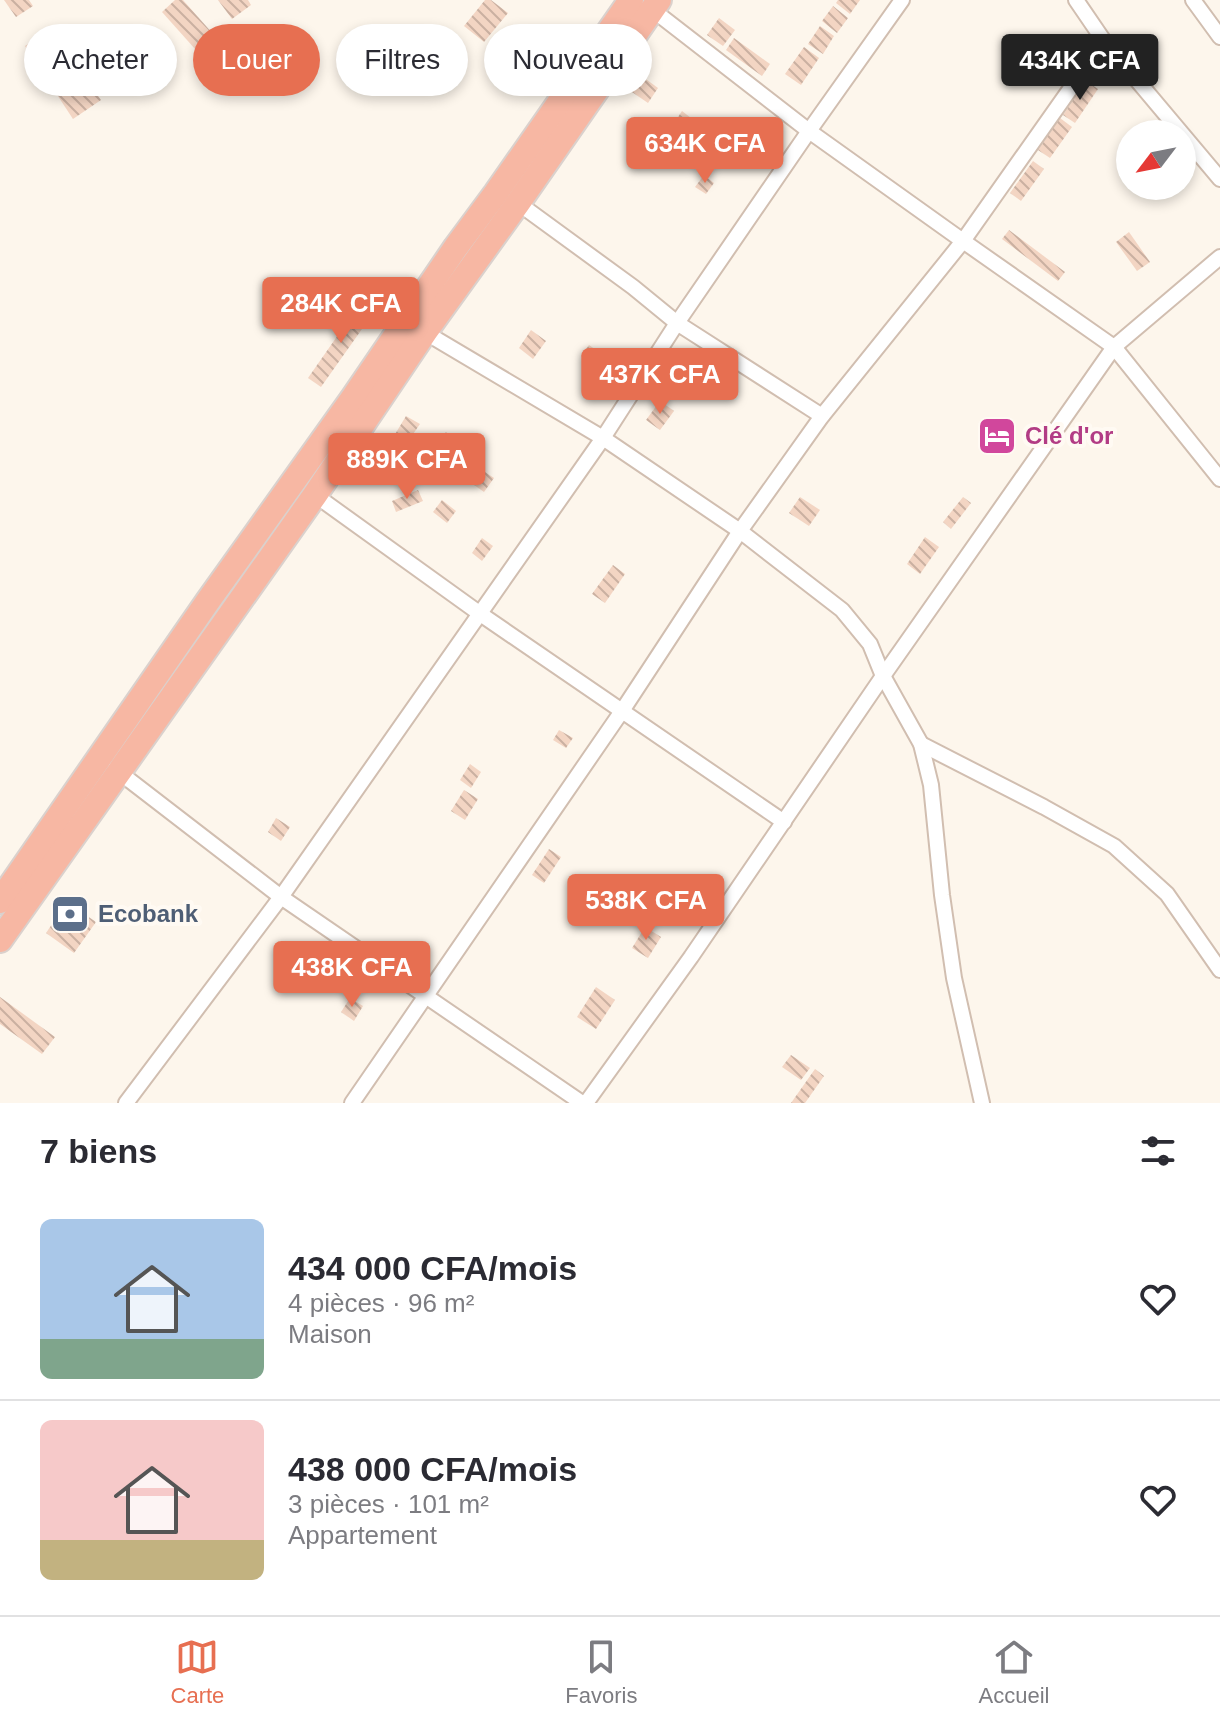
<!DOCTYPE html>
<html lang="fr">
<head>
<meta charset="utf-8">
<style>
  :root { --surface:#fff; --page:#f7f7f7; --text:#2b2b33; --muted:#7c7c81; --line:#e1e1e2; --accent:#e76f51 }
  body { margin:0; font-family:Arial,sans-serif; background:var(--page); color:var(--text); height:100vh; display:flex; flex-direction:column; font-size:30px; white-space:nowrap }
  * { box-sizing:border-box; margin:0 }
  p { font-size:26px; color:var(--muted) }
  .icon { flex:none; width:44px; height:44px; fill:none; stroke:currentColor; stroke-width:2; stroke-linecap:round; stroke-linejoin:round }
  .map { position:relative; height:1103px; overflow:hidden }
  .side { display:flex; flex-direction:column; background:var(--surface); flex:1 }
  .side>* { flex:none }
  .guide { position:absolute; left:24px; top:24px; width:800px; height:72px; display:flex; gap:16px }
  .needle { width:52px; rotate:238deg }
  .controls { position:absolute; left:1116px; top:120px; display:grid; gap:16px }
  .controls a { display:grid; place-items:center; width:80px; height:80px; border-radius:50%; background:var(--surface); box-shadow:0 4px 12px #0003; font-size:40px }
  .price { position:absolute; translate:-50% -68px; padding:0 18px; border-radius:8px; background:var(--accent); color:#fff; font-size:26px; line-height:52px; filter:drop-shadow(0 2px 4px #0008) }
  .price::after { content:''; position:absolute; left:50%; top:48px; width:24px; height:18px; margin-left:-12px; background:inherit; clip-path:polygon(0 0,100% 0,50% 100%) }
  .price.active { background:#222; color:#fff }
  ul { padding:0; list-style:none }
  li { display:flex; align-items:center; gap:24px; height:200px; padding:0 40px }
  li+li { border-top:2px solid var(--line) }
  li span { display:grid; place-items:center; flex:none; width:224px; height:160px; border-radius:12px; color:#555 }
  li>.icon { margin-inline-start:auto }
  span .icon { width:96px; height:96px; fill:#fffc; stroke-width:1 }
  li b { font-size:34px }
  h2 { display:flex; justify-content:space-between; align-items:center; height:96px; padding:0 40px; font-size:34px }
  .pill { padding:0 28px; border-radius:36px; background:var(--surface); box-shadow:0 4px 12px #0003; font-size:28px; line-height:72px }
  .pill.active { background:var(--accent); color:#fff }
  .dock { display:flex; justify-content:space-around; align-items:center; height:112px; border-top:2px solid var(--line); background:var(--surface); font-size:22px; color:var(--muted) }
  .dock a { display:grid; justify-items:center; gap:4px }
  .dock .active { color:var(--accent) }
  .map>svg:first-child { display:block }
  .building { fill:url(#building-back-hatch) }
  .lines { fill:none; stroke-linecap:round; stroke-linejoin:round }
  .street-casing { stroke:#d1beb0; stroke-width:18 }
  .highway-casing { stroke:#dad1cd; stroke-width:28 }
  .street { stroke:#fff; stroke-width:14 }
  .highway { stroke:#f7b7a3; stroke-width:24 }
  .labels { text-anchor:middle; stroke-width:8; stroke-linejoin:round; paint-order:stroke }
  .hotel-label { font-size:24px; font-weight:bold; fill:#b23c85; stroke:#fffaf3; text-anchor:start }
  .service-label { font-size:24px; font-weight:bold; fill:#4e5e75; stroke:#fffaf3; text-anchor:start }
</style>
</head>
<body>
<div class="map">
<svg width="1220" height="1103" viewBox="0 0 1220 1103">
  <defs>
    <pattern id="building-back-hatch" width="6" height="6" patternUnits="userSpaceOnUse" patternTransform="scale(2)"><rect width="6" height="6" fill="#f3d5c3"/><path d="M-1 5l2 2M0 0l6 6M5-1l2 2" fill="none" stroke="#cab0a1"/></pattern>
  </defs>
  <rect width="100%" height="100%" fill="#fdf6ec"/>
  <g class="building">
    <polygon points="4,0 29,0 33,6 16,17"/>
    <polygon points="175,0 183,0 229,52 212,68 162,12"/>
    <polygon points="218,0 248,0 251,5 232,19"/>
    <polygon points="485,0 491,0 508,13 484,42 464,26"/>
    <polygon points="838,0 860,0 850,14 836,3"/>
    <polygon points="833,6 848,18 837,33 822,21"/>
    <polygon points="719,18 735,30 723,46 707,35"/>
    <polygon points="820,26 834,36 823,54 808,44"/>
    <polygon points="53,28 101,100 73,119 25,46"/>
    <polygon points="261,32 280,45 269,62 249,50"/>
    <polygon points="734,38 770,64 762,76 726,50"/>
    <polygon points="804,47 819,58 801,85 785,74"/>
    <polygon points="643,77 658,88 648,103 632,92"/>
    <polygon points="1086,81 1098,89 1075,123 1063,115"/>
    <polygon points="682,111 695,121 689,129 676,120"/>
    <polygon points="1060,118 1072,127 1050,158 1038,150"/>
    <polygon points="702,124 714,133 708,142 695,133"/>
    <polygon points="658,140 674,152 663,168 647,156"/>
    <polygon points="1033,161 1044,169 1021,201 1010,193"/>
    <polygon points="704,175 714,183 706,194 695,187"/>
    <polygon points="1009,230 1065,272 1058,281 1002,239"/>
    <polygon points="1129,232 1150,262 1137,271 1116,242"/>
    <polygon points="361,302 374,312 321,387 308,378"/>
    <polygon points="531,330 546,341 533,359 519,348"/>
    <polygon points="589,345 616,364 607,375 581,356"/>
    <polygon points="660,401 674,411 660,430 646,420"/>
    <polygon points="406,416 420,424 411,437 406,434 402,441 394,436"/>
    <polygon points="446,432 464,445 460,451 442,438"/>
    <polygon points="443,445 458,455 446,473 431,463"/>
    <polygon points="465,456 474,462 463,478 454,472"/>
    <polygon points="479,468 494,478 484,492 470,482"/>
    <polygon points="418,490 423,501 396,512 392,501"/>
    <polygon points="800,497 820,510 809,526 789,513"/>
    <polygon points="963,497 971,503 951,529 943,522"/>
    <polygon points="442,500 456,511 447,523 433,512"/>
    <polygon points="925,537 939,547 920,574 907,564"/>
    <polygon points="482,538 493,546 482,561 472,553"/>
    <polygon points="613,565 625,574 605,603 592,594"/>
    <polygon points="559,730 573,738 566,748 553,740"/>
    <polygon points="470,764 481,772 471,788 460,780"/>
    <polygon points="464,790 478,799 465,820 451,811"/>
    <polygon points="276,818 290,827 281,841 268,832"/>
    <polygon points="549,849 561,857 544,883 532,875"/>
    <polygon points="67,902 96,922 74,953 46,933"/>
    <polygon points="645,927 661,937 648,958 632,948"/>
    <polygon points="300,965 314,975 306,987 292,978"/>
    <polygon points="596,987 615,1000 596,1029 577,1017"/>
    <polygon points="0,997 55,1037 42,1054 0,1024"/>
    <polygon points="350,998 363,1006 354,1021 341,1012"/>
    <polygon points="791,1055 810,1068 801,1080 782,1067"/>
    <polygon points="815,1069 824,1076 805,1103 791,1103"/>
  </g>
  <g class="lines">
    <defs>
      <g id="street">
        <polyline points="1076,0 1104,41 1220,179"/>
        <polyline points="1193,0 1220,37"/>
        <polyline points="649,7 809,131 963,241 1114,347 1220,479"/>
        <polyline points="518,203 633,287 677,323 822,416"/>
        <polyline points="421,330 603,438 740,531 842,610 870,644 883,676 921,744 931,785 942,895 954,978 982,1103"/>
        <polyline points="315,495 479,613 784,822"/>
        <polyline points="921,744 1044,807 1114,846 1167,894 1220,970"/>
        <polyline points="115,769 281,897 582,1103"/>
        <polyline points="126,1103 281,897 603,438 677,323 809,131 902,0"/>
        <polyline points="352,1103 622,711 740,531 822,416 963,241 1104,41"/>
        <polyline points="586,1103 691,957 883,676 1114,347 1220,257"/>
      </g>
      <g id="highway">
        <polyline points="0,901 208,601 353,398 456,247 496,193 631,0"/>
        <polyline points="0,940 315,495 425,332 518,203 659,0"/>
      </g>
    </defs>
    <use href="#street" class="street-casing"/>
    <use href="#highway" class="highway-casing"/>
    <use href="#street" class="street"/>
    <use href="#highway" class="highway"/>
  </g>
  <defs>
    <symbol id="hotel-square" viewBox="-11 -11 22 22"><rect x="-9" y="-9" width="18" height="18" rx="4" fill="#d1479c" stroke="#fffaf3"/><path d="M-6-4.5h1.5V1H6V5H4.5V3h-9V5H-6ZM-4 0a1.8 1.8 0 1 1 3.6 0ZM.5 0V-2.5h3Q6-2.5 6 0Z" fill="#fff"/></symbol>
    <symbol id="bank-square" viewBox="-11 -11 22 22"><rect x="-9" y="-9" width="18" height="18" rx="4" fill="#5c6f8a" stroke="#fffaf3"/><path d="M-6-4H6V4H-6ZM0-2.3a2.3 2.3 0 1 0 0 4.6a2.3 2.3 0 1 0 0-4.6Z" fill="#fff"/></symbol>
  </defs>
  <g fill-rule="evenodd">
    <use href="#hotel-square" x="975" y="414" width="44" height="44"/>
    <use href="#bank-square" x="48" y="892" width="44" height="44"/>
  </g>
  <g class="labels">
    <g class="hotel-label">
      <text x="1025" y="444">Clé d'or</text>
    </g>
    <g class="service-label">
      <text x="98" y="922">Ecobank</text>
    </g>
  </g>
</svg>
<div class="controls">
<a><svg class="needle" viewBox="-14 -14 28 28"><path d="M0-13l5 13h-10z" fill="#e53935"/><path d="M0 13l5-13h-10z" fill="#7c7c81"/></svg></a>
</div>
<b class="price active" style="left:1080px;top:102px">434K CFA</b>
<b class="price" style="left:705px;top:185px">634K CFA</b>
<b class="price" style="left:341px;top:345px">284K CFA</b>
<b class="price" style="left:660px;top:416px">437K CFA</b>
<b class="price" style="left:407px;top:501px">889K CFA</b>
<b class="price" style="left:646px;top:942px">538K CFA</b>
<b class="price" style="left:352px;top:1009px">438K CFA</b>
<div class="guide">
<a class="pill">Acheter</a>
<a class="pill active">Louer</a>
<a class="pill">Filtres</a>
<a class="pill">Nouveau</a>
</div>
</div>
<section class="side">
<h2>7 biens<svg class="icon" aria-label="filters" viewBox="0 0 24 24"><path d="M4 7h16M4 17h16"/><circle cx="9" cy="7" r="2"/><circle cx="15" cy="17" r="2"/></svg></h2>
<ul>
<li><span style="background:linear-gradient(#a9c7e8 75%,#7fa58c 0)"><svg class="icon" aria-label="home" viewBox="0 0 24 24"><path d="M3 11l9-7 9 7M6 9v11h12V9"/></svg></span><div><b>434 000 CFA/mois</b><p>4 pièces · 96 m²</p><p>Maison</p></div><svg class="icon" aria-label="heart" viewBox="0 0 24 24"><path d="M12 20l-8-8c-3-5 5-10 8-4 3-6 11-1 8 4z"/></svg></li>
<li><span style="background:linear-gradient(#f6c9c9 75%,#c2b280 0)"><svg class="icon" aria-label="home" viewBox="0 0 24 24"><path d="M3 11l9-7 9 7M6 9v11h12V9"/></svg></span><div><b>438 000 CFA/mois</b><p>3 pièces · 101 m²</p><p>Appartement</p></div><svg class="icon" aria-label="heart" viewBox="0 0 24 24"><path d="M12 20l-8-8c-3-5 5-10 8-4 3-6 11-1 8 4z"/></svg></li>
</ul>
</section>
<nav class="dock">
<a class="active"><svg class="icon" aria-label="map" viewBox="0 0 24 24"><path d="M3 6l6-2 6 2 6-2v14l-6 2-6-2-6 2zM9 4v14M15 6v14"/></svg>Carte</a>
<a><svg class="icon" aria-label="saved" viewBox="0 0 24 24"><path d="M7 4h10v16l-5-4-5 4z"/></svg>Favoris</a>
<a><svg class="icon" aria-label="home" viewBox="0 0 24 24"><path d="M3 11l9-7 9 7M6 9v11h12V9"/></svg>Accueil</a>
</nav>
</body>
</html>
